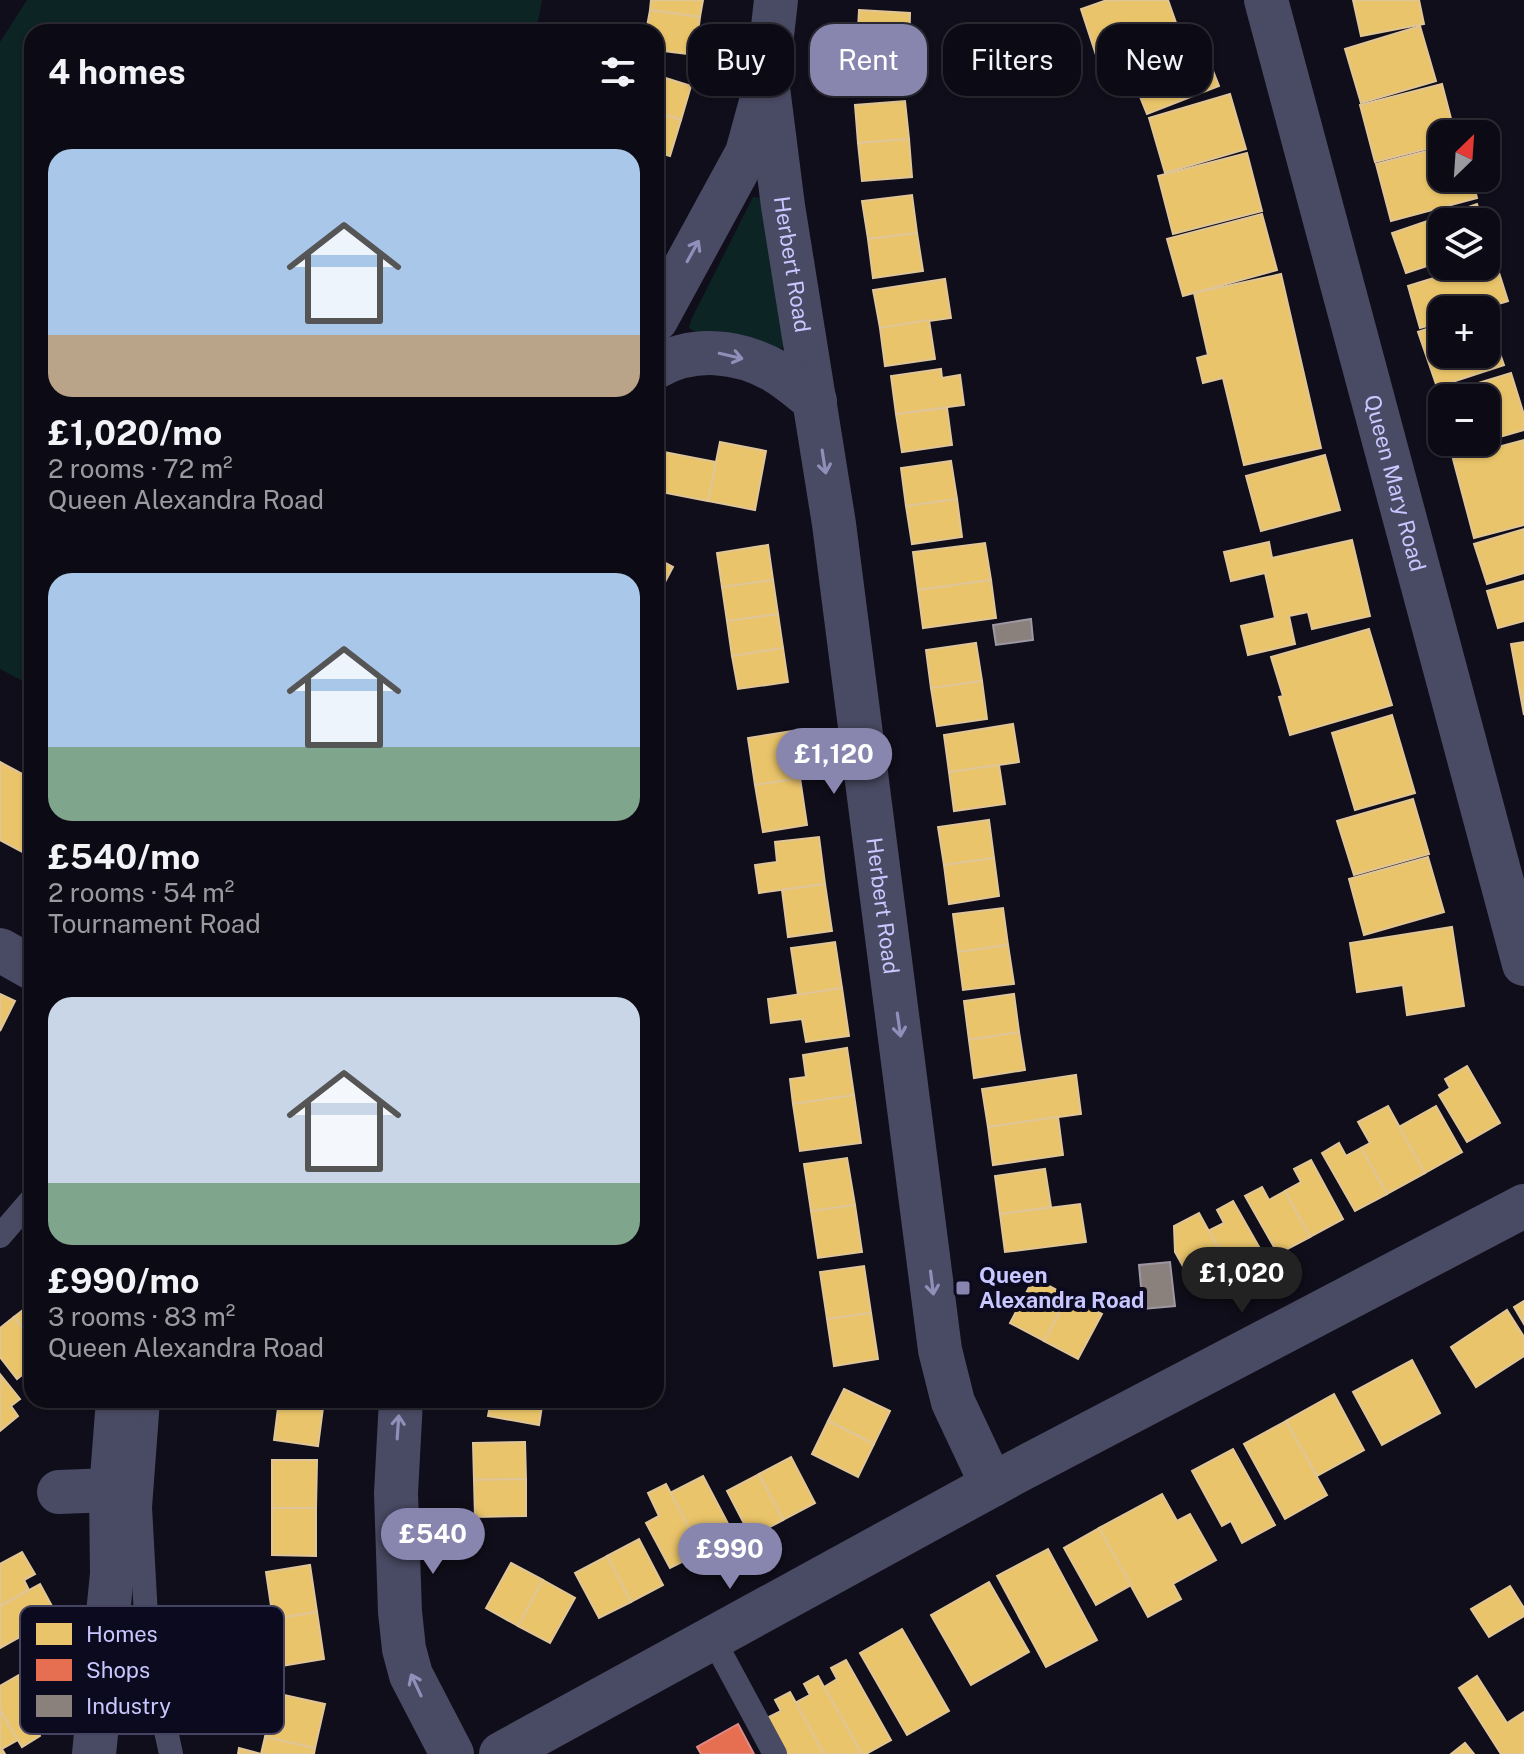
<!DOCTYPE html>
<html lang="en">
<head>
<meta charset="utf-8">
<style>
  :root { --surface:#0c0a14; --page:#1a1822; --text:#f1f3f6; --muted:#9a9aa0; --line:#2c2b34; --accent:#8886af }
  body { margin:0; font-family:"Public Sans",sans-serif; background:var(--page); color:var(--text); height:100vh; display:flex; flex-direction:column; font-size:30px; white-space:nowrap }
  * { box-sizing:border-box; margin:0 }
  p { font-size:26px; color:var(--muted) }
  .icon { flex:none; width:44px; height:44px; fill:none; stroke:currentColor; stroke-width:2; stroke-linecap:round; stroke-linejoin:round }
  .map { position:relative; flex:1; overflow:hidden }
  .drawer { position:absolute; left:24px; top:24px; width:640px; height:1384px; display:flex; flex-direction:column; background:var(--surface); border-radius:24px; box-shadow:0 2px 6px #0004,0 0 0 2px var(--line) }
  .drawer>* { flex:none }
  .top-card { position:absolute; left:688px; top:24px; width:716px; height:72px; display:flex; gap:16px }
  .needle { width:52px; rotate:25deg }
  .fabs { position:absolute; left:1428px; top:120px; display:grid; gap:16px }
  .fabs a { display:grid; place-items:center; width:72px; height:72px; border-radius:16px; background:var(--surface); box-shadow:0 2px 6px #0004,0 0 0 2px var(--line); font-size:40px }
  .price { position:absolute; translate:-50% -68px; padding:0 18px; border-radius:28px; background:var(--accent); color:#fff; font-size:26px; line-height:52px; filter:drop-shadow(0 2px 4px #0008) }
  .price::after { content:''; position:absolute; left:50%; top:48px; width:24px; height:18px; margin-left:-12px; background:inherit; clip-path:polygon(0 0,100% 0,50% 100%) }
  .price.selected { background:#222; color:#fff }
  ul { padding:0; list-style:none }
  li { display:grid; align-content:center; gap:16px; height:424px; padding:0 24px }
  li span { display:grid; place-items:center; height:248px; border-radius:24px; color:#555 }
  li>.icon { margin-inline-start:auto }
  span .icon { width:144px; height:144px; fill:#fffc; stroke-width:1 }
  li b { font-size:34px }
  h2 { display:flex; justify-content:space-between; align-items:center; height:96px; padding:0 24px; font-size:34px }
  .pill { padding:0 28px; border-radius:24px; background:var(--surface); box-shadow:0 2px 6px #0004,0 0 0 2px var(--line); font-size:28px; line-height:72px }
  .pill.selected { background:var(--accent); color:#fff }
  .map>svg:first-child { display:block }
  .green { fill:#0d2424 }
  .homes { fill:#e9c46a; stroke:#dfc597; stroke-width:2 }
  .shops { fill:#e76f51; stroke:#de8985; stroke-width:2 }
  .industry { fill:#8a817c; stroke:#9d96a3; stroke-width:2 }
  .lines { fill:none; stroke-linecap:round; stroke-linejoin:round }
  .service { stroke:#494a63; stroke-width:24 }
  .minor { stroke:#494a63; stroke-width:44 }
  .oneway { stroke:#8f8fb9 }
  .poi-dot { fill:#8886af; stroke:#0c0a1e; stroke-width:3 }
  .labels { text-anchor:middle; stroke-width:8; stroke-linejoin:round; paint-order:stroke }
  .street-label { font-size:22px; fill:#c9c7ff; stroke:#0c0a1e }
  .poi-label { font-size:22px; font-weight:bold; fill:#c9c7ff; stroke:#0c0a1e; text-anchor:start }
  .key { fill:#0c0a1e; stroke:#454362; stroke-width:2 }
  .key-label { font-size:22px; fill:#c9c7ff }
</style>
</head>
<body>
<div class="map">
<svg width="1524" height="1754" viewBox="0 0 1524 1754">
  <rect width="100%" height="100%" fill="#100e1a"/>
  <g class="green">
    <polygon points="27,0 542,0 536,32 32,32 32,686 0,669 0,42"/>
    <polygon points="753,197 761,198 784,345 779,351 697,333 689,328 692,318"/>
  </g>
  <g class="homes">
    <polygon points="651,0 703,0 700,17 650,10"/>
    <polygon points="1107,0 1168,0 1180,34 1098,61 1081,9"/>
    <polygon points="1353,0 1419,0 1424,24 1361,36"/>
    <polygon points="650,10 700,17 695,55 656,50 656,32 646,32"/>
    <polygon points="859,10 910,13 909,51 857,49"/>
    <polygon points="1420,26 1436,81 1361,103 1345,49"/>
    <polygon points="1198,33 1219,86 1147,114 1126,62"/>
    <polygon points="857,49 909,51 907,90 856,87"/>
    <polygon points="656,75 691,86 681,120 656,112"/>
    <polygon points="1442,84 1455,134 1442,134 1442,145 1375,162 1360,105"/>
    <polygon points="1230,94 1246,149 1165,173 1149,118"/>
    <polygon points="905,101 909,139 858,143 855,105"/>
    <polygon points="656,112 681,120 670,156 656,152"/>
    <polygon points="909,139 912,177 862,181 858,143"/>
    <polygon points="1442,147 1442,178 1472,178 1477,198 1391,221 1376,164"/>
    <polygon points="1247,153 1262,211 1173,234 1158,176"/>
    <polygon points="912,195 917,233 868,239 862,201"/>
    <polygon points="1477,204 1483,222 1442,222 1442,261 1406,273 1392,233"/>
    <polygon points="1262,214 1277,270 1183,296 1167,239"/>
    <polygon points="917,233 923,271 873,278 868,239"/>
    <polygon points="1495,260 1508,301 1479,310 1442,310 1442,322 1420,328 1408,286 1473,266 1486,266 1486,262"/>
    <polygon points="1281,274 1321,448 1244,465 1223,378 1203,383 1197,358 1208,355 1194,293"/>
    <polygon points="945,279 951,318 880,328 873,290"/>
    <polygon points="1486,313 1504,365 1437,387 1418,332 1442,324 1442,354 1486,354"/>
    <polygon points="929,320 935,359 885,366 880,328"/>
    <polygon points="941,369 942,378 960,375 964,405 896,414 891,376"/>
    <polygon points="1511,373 1524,415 1524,430 1486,441 1486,398 1442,398 1442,416 1436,396"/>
    <polygon points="947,408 952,445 902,452 896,414"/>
    <polygon points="1524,440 1524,525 1474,538 1453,459"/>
    <polygon points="720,442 766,451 755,510 708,501"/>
    <polygon points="1450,442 1484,442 1453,452"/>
    <polygon points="664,452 716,462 708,501 656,491"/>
    <polygon points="1325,455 1340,510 1261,531 1246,476"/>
    <polygon points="951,461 957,499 906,506 901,468"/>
    <polygon points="957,499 962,537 912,544 906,506"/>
    <polygon points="1524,529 1524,573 1487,584 1474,544"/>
    <polygon points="1352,540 1370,616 1312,629 1308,612 1289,616 1295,644 1248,655 1241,626 1275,618 1265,573 1231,581 1224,552 1269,542 1272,558"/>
    <polygon points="985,543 991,580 918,590 913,552"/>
    <polygon points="768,545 773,580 722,587 717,553"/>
    <polygon points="656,558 673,567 656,599"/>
    <polygon points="773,580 778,614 727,621 722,587"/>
    <polygon points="991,580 996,618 923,628 918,590"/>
    <polygon points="1524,581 1524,621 1498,628 1487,591"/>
    <polygon points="778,614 783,648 732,656 727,621"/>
    <polygon points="1369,629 1392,705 1290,735 1279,697 1283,696 1271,657"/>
    <polygon points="1524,642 1524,715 1511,644"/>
    <polygon points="976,643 982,681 931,688 926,650"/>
    <polygon points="783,648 788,682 738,689 732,656"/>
    <polygon points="982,681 987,719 937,726 931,688"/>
    <polygon points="1392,715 1415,793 1355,810 1332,733"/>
    <polygon points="1013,724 1019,762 949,772 944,735"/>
    <polygon points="793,731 800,778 755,785 748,738"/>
    <polygon points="0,762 32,779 32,857 0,840"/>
    <polygon points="999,765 1005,804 954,811 949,772"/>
    <polygon points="800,778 807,825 763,832 755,785"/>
    <polygon points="1413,799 1429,854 1354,875 1337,821"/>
    <polygon points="989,820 994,858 944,865 938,827"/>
    <polygon points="819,837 825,884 759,893 755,865 777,862 775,842"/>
    <polygon points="1428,857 1444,912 1364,935 1349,879"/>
    <polygon points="994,858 999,896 949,904 944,865"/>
    <polygon points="825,884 832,931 788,937 782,890"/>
    <polygon points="1003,908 1008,945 958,952 953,914"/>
    <polygon points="1452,927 1464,1006 1407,1015 1403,985 1357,992 1350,943"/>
    <polygon points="835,942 842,988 798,995 791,948"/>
    <polygon points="1008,945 1014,984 963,990 958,952"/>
    <polygon points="842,988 849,1036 806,1042 802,1019 771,1023 768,999"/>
    <polygon points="0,994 15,1001 0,1031"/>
    <polygon points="1014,994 1019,1032 969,1040 964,1001"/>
    <polygon points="1019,1032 1025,1070 974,1078 969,1040"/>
    <polygon points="847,1048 854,1095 793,1104 790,1079 806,1077 803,1055"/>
    <polygon points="1467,1066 1500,1123 1467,1142 1439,1095 1450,1088 1445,1079"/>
    <polygon points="1076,1075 1081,1114 988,1127 982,1089"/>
    <polygon points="854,1095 861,1143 800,1151 793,1104"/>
    <polygon points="1388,1106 1425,1173 1387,1194 1361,1148 1370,1143 1358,1122"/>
    <polygon points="1436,1106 1462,1152 1425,1173 1399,1127"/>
    <polygon points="1058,1117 1063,1155 993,1165 988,1127"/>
    <polygon points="1339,1143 1346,1156 1361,1148 1387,1194 1355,1211 1322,1153"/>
    <polygon points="847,1158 855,1205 811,1211 804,1164"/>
    <polygon points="1311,1160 1343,1219 1310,1237 1285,1191 1301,1182 1294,1169"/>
    <polygon points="1045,1169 1051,1207 1000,1214 995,1176"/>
    <polygon points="1262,1187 1269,1200 1285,1191 1310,1237 1278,1254 1245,1196"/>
    <polygon points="1233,1201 1266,1259 1234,1277 1208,1231 1224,1223 1217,1210"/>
    <polygon points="1080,1204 1086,1242 1005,1252 1000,1214"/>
    <polygon points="855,1205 862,1252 818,1258 811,1211"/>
    <polygon points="1199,1213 1234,1277 1199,1295 1175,1252 1174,1226"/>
    <polygon points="864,1266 871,1313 827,1319 820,1272"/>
    <polygon points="1034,1278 1068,1296 1044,1341 1010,1323"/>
    <polygon points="1068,1296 1102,1314 1078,1359 1044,1341"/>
    <polygon points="1524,1301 1524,1324 1514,1307"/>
    <polygon points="32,1303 32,1339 14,1317"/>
    <polygon points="1507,1310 1524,1337 1524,1356 1476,1387 1451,1347"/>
    <polygon points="871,1313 878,1359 834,1366 827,1319"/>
    <polygon points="14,1317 32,1339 32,1380 26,1372 17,1379 0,1357 0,1328"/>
    <polygon points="1412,1360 1440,1413 1382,1445 1353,1392"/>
    <polygon points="0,1374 20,1399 11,1406 18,1416 0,1431"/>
    <polygon points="844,1389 890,1411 874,1444 828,1421"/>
    <polygon points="1334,1394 1364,1450 1317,1476 1286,1421"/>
    <polygon points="279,1400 324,1400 318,1446 274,1440"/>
    <polygon points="491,1400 543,1400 539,1425 488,1416"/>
    <polygon points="828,1421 874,1444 858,1477 812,1454"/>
    <polygon points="1286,1421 1327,1495 1285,1519 1244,1444"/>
    <polygon points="525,1442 526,1479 474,1480 473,1443"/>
    <polygon points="1233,1449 1275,1525 1242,1543 1231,1521 1222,1526 1192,1471"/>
    <polygon points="791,1457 815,1503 783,1520 759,1474"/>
    <polygon points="272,1460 317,1460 316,1508 272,1508"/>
    <polygon points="759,1474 783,1520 751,1537 727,1491"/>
    <polygon points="703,1476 734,1535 702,1552 670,1493"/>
    <polygon points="526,1479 526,1516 475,1517 474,1480"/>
    <polygon points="666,1484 702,1552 670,1568 646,1523 659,1516 648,1493"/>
    <polygon points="1162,1494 1177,1521 1190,1514 1216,1560 1173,1584 1181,1599 1148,1617 1099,1528"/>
    <polygon points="272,1508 316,1508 316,1556 272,1555"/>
    <polygon points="1099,1528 1131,1585 1096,1605 1064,1548"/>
    <polygon points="639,1539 663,1585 631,1602 607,1556"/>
    <polygon points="1048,1549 1097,1640 1046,1667 997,1576"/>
    <polygon points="22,1552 35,1574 24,1580 29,1590 0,1606 0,1564"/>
    <polygon points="607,1556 631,1602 599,1618 575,1573"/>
    <polygon points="511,1563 543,1580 518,1626 486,1608"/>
    <polygon points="310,1565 317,1612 273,1619 266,1572"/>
    <polygon points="543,1580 575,1598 550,1643 518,1626"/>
    <polygon points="989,1582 1029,1652 971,1685 931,1615"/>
    <polygon points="40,1584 52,1606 41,1612 47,1622 0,1648 0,1606"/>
    <polygon points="1510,1586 1524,1608 1524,1616 1489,1637 1471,1609"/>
    <polygon points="317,1612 324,1659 281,1666 273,1619"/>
    <polygon points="902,1629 949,1711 907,1735 860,1653"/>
    <polygon points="846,1660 891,1740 866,1754 862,1754 824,1687 837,1679 831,1668"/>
    <polygon points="24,1672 52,1721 37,1730 40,1736 22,1747 0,1710 0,1686"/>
    <polygon points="818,1676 824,1687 862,1754 824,1754 795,1703 810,1695 804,1684"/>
    <polygon points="1477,1676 1507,1723 1524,1712 1524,1754 1501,1754 1459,1688"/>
    <polygon points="790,1692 824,1754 787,1754 767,1718 781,1711 775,1700"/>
    <polygon points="275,1693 325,1704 315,1748 265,1737"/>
    <polygon points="0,1710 18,1740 2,1749 5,1754 0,1754"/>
    <polygon points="265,1737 315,1748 314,1754 238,1754 239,1748 261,1754"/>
    <polygon points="1465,1743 1474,1754 1451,1754"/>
  </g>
  <polygon class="shops" points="738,1724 754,1754 701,1754 697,1747"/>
  <g class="industry">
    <polygon points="1031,619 1033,640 996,645 993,625"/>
    <polygon points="1170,1262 1175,1306 1143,1309 1139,1265"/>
  </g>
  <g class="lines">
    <g class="service">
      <polyline points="0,1236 32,1199"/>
      <polyline points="148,1400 140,1507 146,1617 160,1703 171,1754"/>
      <polyline points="713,1639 775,1754"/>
    </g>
    <g class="minor">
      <path id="s1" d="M 1266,0 L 1524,964"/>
      <path id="s2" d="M 767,80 L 783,206 L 834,524 L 940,1350 L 953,1402 L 992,1485"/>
      <polyline points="656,320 747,153 767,80 776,0"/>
      <path d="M 656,367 C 693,346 738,350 775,371 C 789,379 802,391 815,401"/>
      <polyline points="0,950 32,968"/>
      <polyline points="401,1400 396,1493 400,1612 404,1649 411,1675 452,1754"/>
      <polyline points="59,1492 111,1490"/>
      <polyline points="94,1754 112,1574 111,1490 118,1400"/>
      <polyline points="501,1754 1014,1473 1524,1206"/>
    </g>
  </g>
  <defs><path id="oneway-shaft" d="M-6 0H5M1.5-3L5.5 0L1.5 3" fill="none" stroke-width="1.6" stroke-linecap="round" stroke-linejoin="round" transform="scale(2)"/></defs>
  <g class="oneway">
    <use href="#oneway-shaft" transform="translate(693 251) rotate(-61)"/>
    <use href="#oneway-shaft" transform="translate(731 356) rotate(13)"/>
    <use href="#oneway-shaft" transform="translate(824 462) rotate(81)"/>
    <use href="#oneway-shaft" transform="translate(899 1025) rotate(82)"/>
    <use href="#oneway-shaft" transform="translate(932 1283) rotate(83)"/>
    <use href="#oneway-shaft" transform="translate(398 1427) rotate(-86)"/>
    <use href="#oneway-shaft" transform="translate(416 1685) rotate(-115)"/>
  </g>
  <rect class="poi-dot" x="955" y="1280" width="16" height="16" rx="4"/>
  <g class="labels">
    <g class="street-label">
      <text dy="8" stroke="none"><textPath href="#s2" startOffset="186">Herbert Road</textPath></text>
      <text dy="8" stroke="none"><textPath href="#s1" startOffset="500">Queen Mary Road</textPath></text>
      <text dy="8" stroke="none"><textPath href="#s2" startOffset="834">Herbert Road</textPath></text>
    </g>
    <g class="poi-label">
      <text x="979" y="1283">Queen<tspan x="979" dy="25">Alexandra Road</tspan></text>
    </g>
  </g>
  <rect x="20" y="1606" width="264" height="128" rx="12" class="key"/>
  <rect x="36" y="1623" width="36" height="22" fill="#e9c46a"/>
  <rect x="36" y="1659" width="36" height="22" fill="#e76f51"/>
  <rect x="36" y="1695" width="36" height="22" fill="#8a817c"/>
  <g class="key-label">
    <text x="86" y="1642">Homes</text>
    <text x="86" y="1678">Shops</text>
    <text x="86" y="1714">Industry</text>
  </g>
</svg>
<div class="fabs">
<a><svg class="needle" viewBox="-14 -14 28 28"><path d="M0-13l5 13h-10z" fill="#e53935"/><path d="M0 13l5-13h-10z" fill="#9a9aa0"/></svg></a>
<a><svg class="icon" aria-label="layers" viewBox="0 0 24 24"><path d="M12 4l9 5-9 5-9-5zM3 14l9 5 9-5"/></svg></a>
<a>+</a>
<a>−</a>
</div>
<b class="price" style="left:834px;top:796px">£1,120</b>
<b class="price selected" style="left:1242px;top:1315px">£1,020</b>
<b class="price" style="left:433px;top:1576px">£540</b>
<b class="price" style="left:730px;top:1591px">£990</b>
<div class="top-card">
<a class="pill">Buy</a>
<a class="pill selected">Rent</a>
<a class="pill">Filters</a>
<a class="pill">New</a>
</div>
<section class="drawer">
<h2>4 homes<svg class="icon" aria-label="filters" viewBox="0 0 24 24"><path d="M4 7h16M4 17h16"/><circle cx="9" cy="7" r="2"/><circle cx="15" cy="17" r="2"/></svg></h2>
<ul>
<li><span style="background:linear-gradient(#a9c7e8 75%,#b9a48a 0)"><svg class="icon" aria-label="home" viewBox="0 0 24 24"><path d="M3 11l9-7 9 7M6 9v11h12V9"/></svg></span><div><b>£1,020/mo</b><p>2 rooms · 72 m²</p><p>Queen Alexandra Road</p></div></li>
<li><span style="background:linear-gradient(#a9c7e8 70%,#7fa58c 0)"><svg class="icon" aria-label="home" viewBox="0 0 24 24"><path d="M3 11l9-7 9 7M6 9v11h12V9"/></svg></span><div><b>£540/mo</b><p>2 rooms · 54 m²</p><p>Tournament Road</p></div></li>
<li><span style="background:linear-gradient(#c9d6e8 75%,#7fa58c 0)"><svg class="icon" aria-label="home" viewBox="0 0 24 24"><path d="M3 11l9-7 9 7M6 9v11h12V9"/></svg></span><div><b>£990/mo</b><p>3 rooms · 83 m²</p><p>Queen Alexandra Road</p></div></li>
</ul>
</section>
</div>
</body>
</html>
